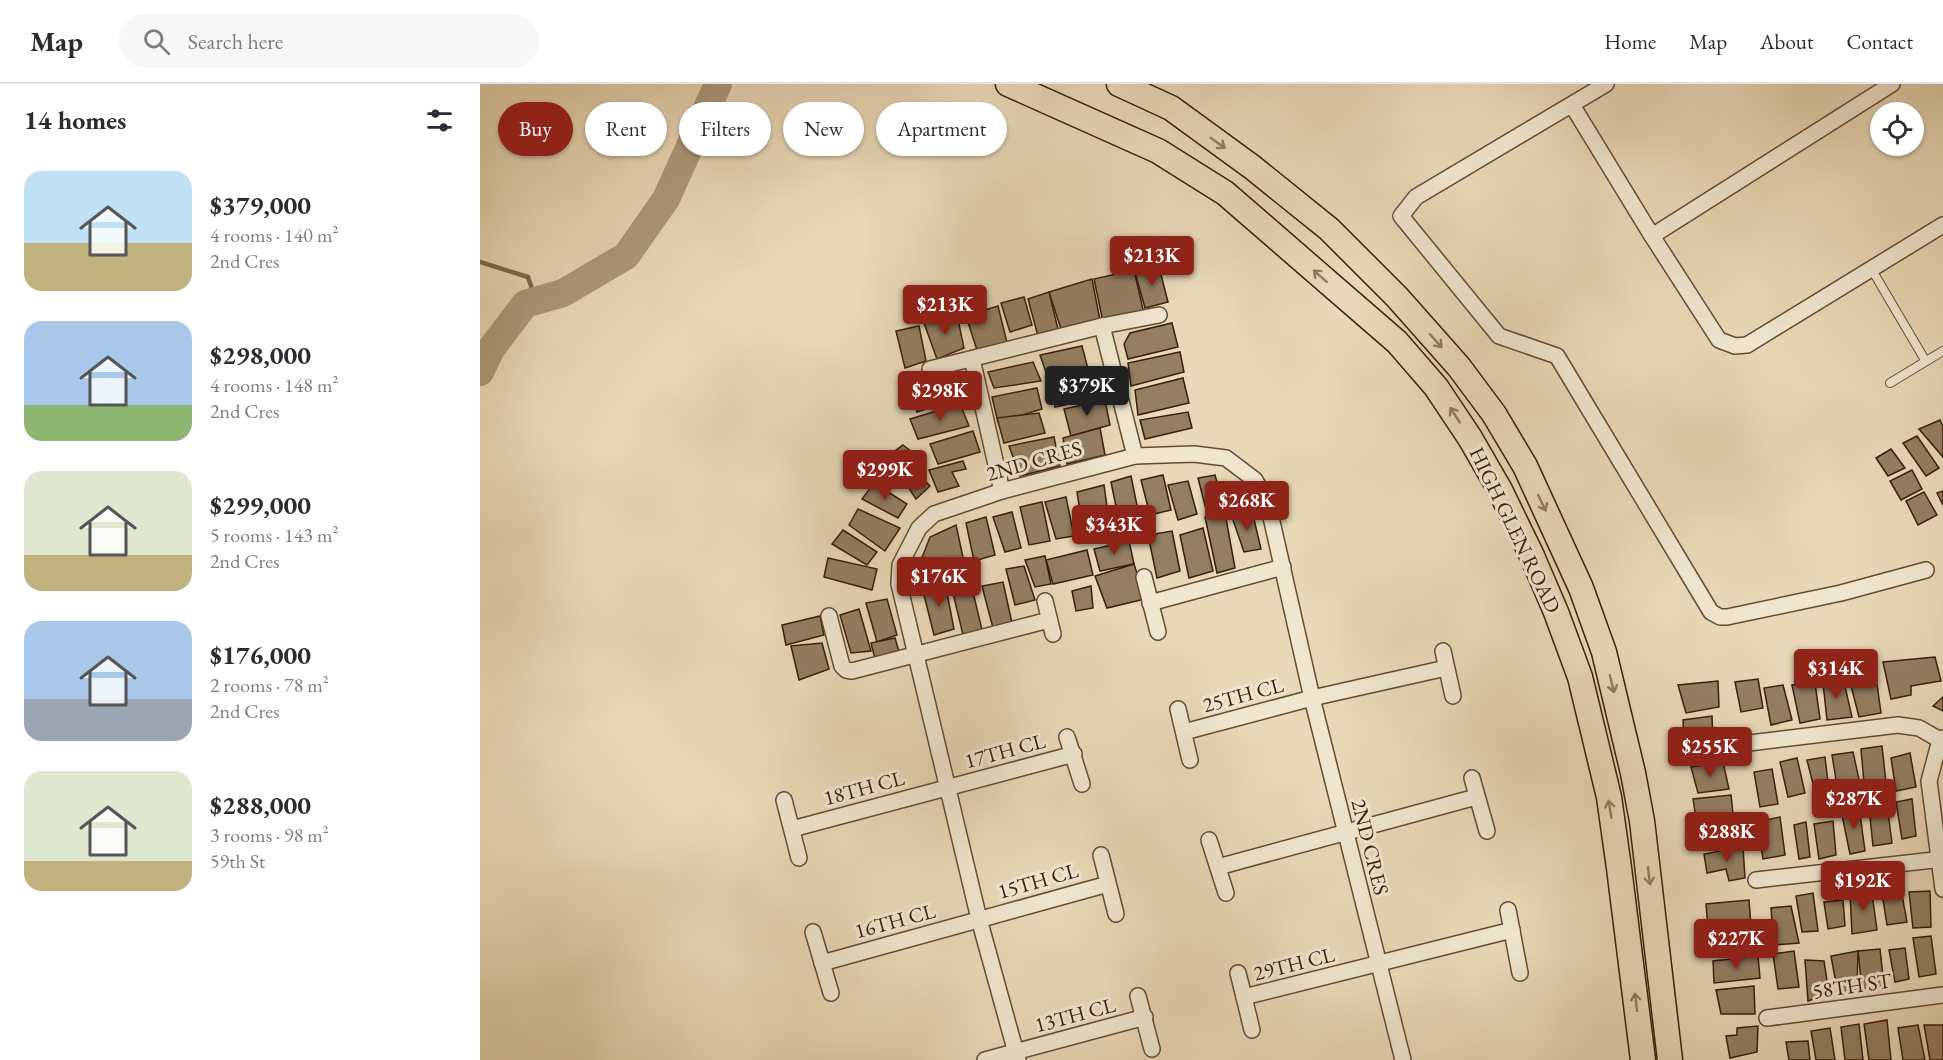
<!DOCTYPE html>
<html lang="en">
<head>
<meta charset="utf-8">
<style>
  :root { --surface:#fff; --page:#f7f7f7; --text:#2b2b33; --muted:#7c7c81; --line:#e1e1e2; --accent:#8f2418 }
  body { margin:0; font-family:"EB Garamond",serif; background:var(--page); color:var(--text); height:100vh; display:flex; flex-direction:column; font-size:22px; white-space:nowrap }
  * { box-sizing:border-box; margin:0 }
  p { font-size:20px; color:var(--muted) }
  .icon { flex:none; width:33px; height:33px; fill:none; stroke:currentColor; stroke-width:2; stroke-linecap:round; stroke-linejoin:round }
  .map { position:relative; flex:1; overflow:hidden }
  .side { display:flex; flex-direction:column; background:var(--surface); width:480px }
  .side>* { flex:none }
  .top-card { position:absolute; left:18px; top:18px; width:570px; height:54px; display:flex; gap:12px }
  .fabs { position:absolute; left:1390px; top:18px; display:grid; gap:12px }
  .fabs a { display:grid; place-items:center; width:54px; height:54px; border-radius:50%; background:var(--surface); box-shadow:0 2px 4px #0004; font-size:30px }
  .price { position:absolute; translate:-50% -51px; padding:0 14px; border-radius:6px; background:var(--accent); color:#fff; font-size:20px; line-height:39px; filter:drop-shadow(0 2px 3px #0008) }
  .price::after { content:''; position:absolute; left:50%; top:36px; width:18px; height:14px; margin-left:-9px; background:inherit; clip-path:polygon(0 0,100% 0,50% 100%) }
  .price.active { background:#222; color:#fff }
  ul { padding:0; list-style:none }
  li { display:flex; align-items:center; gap:18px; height:150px; padding:0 24px }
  li span { display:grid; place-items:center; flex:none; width:168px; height:120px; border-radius:18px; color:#555 }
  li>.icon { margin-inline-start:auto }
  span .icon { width:72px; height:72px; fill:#fffc; stroke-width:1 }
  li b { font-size:26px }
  h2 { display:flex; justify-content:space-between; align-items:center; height:72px; padding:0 24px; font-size:26px }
  .tag { padding:0 21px; border-radius:27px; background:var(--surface); box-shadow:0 2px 4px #0004; font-size:21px; line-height:54px }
  .tag.active { background:var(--accent); color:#fff }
  header { display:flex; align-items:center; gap:36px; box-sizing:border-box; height:84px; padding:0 30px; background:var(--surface); border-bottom:2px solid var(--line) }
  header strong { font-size:28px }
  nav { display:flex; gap:33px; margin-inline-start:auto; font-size:21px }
  .search { width:420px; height:54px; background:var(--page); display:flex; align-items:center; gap:15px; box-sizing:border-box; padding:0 21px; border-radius:33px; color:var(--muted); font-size:22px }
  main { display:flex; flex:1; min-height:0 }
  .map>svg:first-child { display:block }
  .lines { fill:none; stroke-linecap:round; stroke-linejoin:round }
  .stream { stroke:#7e684d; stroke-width:4.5 }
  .river { stroke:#ac997b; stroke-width:28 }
  .building { fill:#947f63; stroke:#381e07; stroke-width:1.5 }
  .lane-casing { stroke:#644c33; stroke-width:10 }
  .street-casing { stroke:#644c33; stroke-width:18 }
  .primary-casing { stroke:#381e07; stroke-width:27 }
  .lane { stroke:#f0e6d0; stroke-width:8 }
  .street { stroke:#f0e6d0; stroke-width:15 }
  .primary { stroke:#e8d8b7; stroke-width:24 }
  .oneway { stroke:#907b5f }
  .labels { text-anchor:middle; stroke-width:6; stroke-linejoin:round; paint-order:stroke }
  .street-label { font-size:21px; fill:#381e07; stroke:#f0e6d0 }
</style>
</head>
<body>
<header>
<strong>Map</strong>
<div class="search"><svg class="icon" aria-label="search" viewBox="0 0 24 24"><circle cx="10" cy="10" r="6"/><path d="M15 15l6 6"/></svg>Search here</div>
<nav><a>Home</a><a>Map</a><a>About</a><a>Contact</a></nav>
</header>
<main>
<section class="side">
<h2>14 homes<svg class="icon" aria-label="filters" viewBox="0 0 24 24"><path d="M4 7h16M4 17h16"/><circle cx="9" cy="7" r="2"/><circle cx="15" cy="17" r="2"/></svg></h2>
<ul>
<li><span style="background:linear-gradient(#bfe0f5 60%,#c2b280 0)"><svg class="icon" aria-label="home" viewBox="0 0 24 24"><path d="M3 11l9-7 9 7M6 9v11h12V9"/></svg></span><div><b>$379,000</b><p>4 rooms · 140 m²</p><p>2nd Cres</p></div></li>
<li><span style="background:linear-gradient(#a9c7e8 70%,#8fb573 0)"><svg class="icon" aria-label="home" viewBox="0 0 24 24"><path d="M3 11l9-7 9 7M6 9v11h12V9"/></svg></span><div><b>$298,000</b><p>4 rooms · 148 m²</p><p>2nd Cres</p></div></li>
<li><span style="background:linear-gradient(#dfe7d0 70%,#c2b280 0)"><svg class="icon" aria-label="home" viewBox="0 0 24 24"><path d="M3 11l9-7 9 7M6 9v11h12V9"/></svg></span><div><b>$299,000</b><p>5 rooms · 143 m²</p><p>2nd Cres</p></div></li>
<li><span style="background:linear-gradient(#a9c7e8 65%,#9aa5b1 0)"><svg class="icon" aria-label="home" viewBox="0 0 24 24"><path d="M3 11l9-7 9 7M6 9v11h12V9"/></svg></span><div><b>$176,000</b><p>2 rooms · 78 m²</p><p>2nd Cres</p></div></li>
<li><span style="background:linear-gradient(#dfe7d0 75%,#c2b280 0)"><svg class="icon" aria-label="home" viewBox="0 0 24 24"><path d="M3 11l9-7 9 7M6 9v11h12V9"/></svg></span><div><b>$288,000</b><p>3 rooms · 98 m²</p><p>59th St</p></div></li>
</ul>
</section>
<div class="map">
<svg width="1463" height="976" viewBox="0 0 1463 976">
  <rect width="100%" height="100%" fill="#e8d8b7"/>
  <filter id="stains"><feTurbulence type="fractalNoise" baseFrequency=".00333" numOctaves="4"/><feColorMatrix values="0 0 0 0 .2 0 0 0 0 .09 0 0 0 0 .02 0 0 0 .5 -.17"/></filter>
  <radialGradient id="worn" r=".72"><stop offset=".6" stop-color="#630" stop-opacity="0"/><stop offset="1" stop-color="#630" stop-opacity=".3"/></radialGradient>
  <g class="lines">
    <polyline class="stream" points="0,178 48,193 56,217"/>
    <polyline class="river" points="0,288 11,265 45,220 83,209 146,172 186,115 238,0"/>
  </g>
  <g class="building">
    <polygon points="679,183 688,218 665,224 655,188"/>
    <polygon points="654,186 664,230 623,238 614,195"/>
    <polygon points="612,195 620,236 582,248 569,208"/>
    <polygon points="569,208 578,245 558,252 548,215"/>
    <polygon points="544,213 552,241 530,248 521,219"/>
    <polygon points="518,222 527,259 497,266 486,232"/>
    <polygon points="477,231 484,264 457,275 444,239"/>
    <polygon points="692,239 698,263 648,275 644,260 650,249"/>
    <polygon points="439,242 446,277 425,284 416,247"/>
    <polygon points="602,262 608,285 568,294 560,271"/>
    <polygon points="700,268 704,288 651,302 648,279"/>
    <polygon points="553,278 561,297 514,304 508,288"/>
    <polygon points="617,283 623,313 575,323 570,296"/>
    <polygon points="703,294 709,319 658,331 655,306"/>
    <polygon points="468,296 473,316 437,328 430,306"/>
    <polygon points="557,304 562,325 518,338 512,313"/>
    <polygon points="625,316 630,341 591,352 584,325"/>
    <polygon points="480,320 489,342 438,355 430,335"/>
    <polygon points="708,328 712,344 665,355 660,336"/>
    <polygon points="559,329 565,349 524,359 517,334"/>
    <polygon points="1460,336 1463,342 1463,373 1439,345"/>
    <polygon points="620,344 625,371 587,380 583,354"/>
    <polygon points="493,347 500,368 458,380 450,360"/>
    <polygon points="1437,352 1459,384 1446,392 1423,359"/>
    <polygon points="574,353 580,382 540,392 529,362"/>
    <polygon points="423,361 432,368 423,374 450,402 436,415 415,383 407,393 393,383"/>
    <polygon points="1411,365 1425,384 1408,392 1396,374"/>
    <polygon points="483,377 486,385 472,388 479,402 458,408 449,386"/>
    <polygon points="1432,386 1442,405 1421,416 1410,397"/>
    <polygon points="683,391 691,426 670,431 661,396"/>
    <polygon points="735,391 744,424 727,429 718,394"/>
    <polygon points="651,392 662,446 642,452 631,398"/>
    <polygon points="708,397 717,430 698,436 688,401"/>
    <polygon points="394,399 427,420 418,434 382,415"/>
    <polygon points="624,401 631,452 605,459 597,408"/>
    <polygon points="1463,407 1463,421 1457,409"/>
    <polygon points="1444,408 1457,431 1438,441 1426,417"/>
    <polygon points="586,413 594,452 576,455 565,418"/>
    <polygon points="562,418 570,457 549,461 540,423"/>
    <polygon points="378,425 420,444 405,467 369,441"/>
    <polygon points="772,427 781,465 764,468 752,433"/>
    <polygon points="532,428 541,464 525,468 513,433"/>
    <polygon points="745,429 755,484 737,489 725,433"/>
    <polygon points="506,433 515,471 494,477 486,439"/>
    <polygon points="476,441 486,487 440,499 436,489 450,453"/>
    <polygon points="723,444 733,487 709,494 700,451"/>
    <polygon points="363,446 397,468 387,481 352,460"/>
    <polygon points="692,447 700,487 677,494 668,451"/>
    <polygon points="649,457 654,480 620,487 614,465"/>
    <polygon points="607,466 613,491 573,500 566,476"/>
    <polygon points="565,472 571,500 555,503 545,476"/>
    <polygon points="348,474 397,485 392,506 344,493"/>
    <polygon points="654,480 665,515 627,524 615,492"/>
    <polygon points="544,482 555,516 535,521 526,485"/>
    <polygon points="523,498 532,539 513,544 502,502"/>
    <polygon points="465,499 474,545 454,551 442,503"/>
    <polygon points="611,502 613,524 596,527 592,507"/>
    <polygon points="492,504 503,550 484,555 473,509"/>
    <polygon points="407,515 417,551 397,558 386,519"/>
    <polygon points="379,525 391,567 371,569 360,531"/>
    <polygon points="340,532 344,551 306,561 302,541"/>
    <polygon points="415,554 420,571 395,575 391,559"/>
    <polygon points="342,559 349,585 319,596 311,562"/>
    <polygon points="1455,573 1461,597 1431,602 1431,611 1411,615 1403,578"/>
    <polygon points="1395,586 1401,629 1379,633 1368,590"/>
    <polygon points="1363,594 1372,633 1347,636 1343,599"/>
    <polygon points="1278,595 1283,624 1261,628 1255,598"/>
    <polygon points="1238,597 1239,623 1206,629 1198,601"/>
    <polygon points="1335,599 1340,635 1320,639 1312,601"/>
    <polygon points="1303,601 1312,636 1291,641 1284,604"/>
    <polygon points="1463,613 1463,627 1453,622"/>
    <polygon points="1232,632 1233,659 1204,661 1203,636"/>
    <polygon points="1402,662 1407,708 1385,711 1381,665"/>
    <polygon points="1373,668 1382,709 1359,714 1352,671"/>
    <polygon points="1430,669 1436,703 1416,707 1411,674"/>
    <polygon points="1345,673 1349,707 1335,708 1327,676"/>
    <polygon points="1317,674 1325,709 1308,713 1300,678"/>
    <polygon points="1243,678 1249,705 1218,709 1211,683"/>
    <polygon points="1292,685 1298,720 1280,723 1274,688"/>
    <polygon points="1251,711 1253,730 1216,734 1213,715"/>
    <polygon points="1432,715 1436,752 1422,755 1416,718"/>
    <polygon points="1407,721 1412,759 1393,762 1389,723"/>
    <polygon points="1379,723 1385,767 1370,770 1361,726"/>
    <polygon points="1300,733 1305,771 1283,775 1277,738"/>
    <polygon points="1353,737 1356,771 1339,775 1334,740"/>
    <polygon points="1326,738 1330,773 1319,775 1314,741"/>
    <polygon points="1253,743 1255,759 1222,763 1219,746"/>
    <polygon points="1263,763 1265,794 1249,797 1246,785 1227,789 1224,770"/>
    <polygon points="1420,800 1427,838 1407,841 1401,803"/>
    <polygon points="1391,803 1397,846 1372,850 1370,809"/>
    <polygon points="1450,807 1451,843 1433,844 1429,808"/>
    <polygon points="1333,809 1338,847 1322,848 1316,812"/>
    <polygon points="1269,816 1271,843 1228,845 1226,820"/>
    <polygon points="1363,816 1365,842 1348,845 1344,818"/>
    <polygon points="1311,822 1319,859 1294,861 1291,824"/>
    <polygon points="1271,843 1271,866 1238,868 1233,848"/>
    <polygon points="1451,852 1456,890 1439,893 1433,854"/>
    <polygon points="1425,864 1429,895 1415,898 1409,866"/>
    <polygon points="1400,865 1404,902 1382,905 1378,867"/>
    <polygon points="1314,867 1319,903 1298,905 1293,870"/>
    <polygon points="1378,867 1377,905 1358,910 1351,872"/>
    <polygon points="1278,872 1280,894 1234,899 1233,877"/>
    <polygon points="1325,876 1344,877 1349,910 1328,917"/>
    <polygon points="1274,902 1275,930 1241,930 1236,906"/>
    <polygon points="1407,936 1411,976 1389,976 1384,940"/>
    <polygon points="1379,940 1383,976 1365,976 1361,943"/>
    <polygon points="1438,941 1445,976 1423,976 1418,944"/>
    <polygon points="1444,941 1463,941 1463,976 1450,976"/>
    <polygon points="1278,942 1277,968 1250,974 1246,952 1257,951 1257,944"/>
    <polygon points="1350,944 1355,976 1336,976 1331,947"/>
    <polygon points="1328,957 1330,976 1309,976 1306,958"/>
  </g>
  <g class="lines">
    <defs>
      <g id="lane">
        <polyline points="1392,186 1445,276"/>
        <polyline points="1410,299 1463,267"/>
      </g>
      <g id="street">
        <polyline points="1126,0 936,113 921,132 1019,252 1077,272 1231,528 1240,533 1247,533 1361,509 1446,486"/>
        <polyline points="1092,21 1172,152 1239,256 1255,262 1267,261 1463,141"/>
        <polyline points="1172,152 1412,0"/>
        <polyline points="622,242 655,372"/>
        <polyline points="492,275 522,407"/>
        <polyline points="450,285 622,242 679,231"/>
        <polyline points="664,493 678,548"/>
        <polyline points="565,517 573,550"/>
        <polyline points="670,519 803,483"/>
        <polyline points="349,532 362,582 366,586 372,587 569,536"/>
        <polyline points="963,567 973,612"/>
        <polyline points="698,625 710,676"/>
        <polyline points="704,648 832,614 966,584"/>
        <polyline points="587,653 602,700"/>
        <polyline points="1463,654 1460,656 1449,697 1463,805"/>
        <polyline points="1253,661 1418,641 1439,644 1460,656"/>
        <polyline points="992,694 1007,747"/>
        <polyline points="304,716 319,774"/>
        <polyline points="312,745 594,670"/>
        <polyline points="729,756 746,809"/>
        <polyline points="621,771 636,830"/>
        <polyline points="738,783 996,713"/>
        <polyline points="1276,796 1463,775"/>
        <polyline points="1028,826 1040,889"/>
        <polyline points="333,848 351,909"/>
        <polyline points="342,879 628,800"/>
        <polyline points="758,889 764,913 1032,846"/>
        <polyline points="658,912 672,965"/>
        <polyline points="764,913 772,946"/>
        <polyline points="1287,934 1463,911"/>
        <polyline points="505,976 665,933"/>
        <polyline points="538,976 499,835 419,500 420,481 439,444 454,430 522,407 655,372 714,370 746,374 775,396 788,420 832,614 923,976"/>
      </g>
      <g id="primary">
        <polyline points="528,0 678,67 745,109 917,258 956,303 990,354 1020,406 1052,472 1076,528 1100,593 1129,713 1139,784 1163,976"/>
        <polyline points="639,0 691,24 772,83 849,145 917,213 979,283 1014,330 1045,382 1101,504 1124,568 1153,689 1162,737 1190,976"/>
      </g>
    </defs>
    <use href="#lane" class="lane-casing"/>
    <use href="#street" class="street-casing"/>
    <use href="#primary" class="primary-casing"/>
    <use href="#lane" class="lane"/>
    <use href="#street" class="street"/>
    <use href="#primary" class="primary"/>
  </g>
  <defs><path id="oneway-shaft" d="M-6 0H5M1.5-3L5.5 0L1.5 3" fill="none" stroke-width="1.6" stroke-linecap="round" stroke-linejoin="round" transform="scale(1.5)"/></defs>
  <g class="oneway">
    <use href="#oneway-shaft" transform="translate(738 59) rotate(36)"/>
    <use href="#oneway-shaft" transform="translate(840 192) rotate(-139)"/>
    <use href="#oneway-shaft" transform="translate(956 257) rotate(48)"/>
    <use href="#oneway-shaft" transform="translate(975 331) rotate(-123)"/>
    <use href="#oneway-shaft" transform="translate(1062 419) rotate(64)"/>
    <use href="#oneway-shaft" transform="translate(1132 600) rotate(76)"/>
    <use href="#oneway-shaft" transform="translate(1130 725) rotate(-99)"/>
    <use href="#oneway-shaft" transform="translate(1169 792) rotate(83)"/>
    <use href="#oneway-shaft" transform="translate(1156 918) rotate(-97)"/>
  </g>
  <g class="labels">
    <g class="street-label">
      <text transform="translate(554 377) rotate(-16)" y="7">2ND CRES</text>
      <text transform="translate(1035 446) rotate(64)" y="7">HIGH GLEN ROAD</text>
      <text transform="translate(763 611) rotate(-15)" y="7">25TH CL</text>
      <text transform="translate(525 667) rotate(-15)" y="7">17TH CL</text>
      <text transform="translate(384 704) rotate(-15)" y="7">18TH CL</text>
      <text transform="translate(890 763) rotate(76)" y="7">2ND CRES</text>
      <text transform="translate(558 797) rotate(-16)" y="7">15TH CL</text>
      <text transform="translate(415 837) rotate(-15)" y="7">16TH CL</text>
      <text transform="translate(814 880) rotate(-14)" y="7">29TH CL</text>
      <text transform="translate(1372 902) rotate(-8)" y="7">58TH ST</text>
      <text transform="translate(595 931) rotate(-15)" y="7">13TH CL</text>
    </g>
  </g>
  <rect width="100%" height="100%" filter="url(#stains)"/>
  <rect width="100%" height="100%" fill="url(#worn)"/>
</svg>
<div class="fabs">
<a><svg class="icon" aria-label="locate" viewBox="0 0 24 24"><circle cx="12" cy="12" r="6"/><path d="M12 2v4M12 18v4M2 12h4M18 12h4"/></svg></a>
</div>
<b class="price" style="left:672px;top:203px">$213K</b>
<b class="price" style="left:465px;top:252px">$213K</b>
<b class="price active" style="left:607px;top:333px">$379K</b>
<b class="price" style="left:460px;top:338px">$298K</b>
<b class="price" style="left:405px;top:417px">$299K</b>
<b class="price" style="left:767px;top:448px">$268K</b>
<b class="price" style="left:634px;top:472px">$343K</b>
<b class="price" style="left:459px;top:524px">$176K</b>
<b class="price" style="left:1356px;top:616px">$314K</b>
<b class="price" style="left:1230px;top:694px">$255K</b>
<b class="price" style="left:1374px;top:746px">$287K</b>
<b class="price" style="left:1247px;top:779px">$288K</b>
<b class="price" style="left:1383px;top:828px">$192K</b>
<b class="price" style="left:1256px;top:886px">$227K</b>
<div class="top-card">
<a class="tag active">Buy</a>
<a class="tag">Rent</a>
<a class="tag">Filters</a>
<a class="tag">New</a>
<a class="tag">Apartment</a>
</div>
</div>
</main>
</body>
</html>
